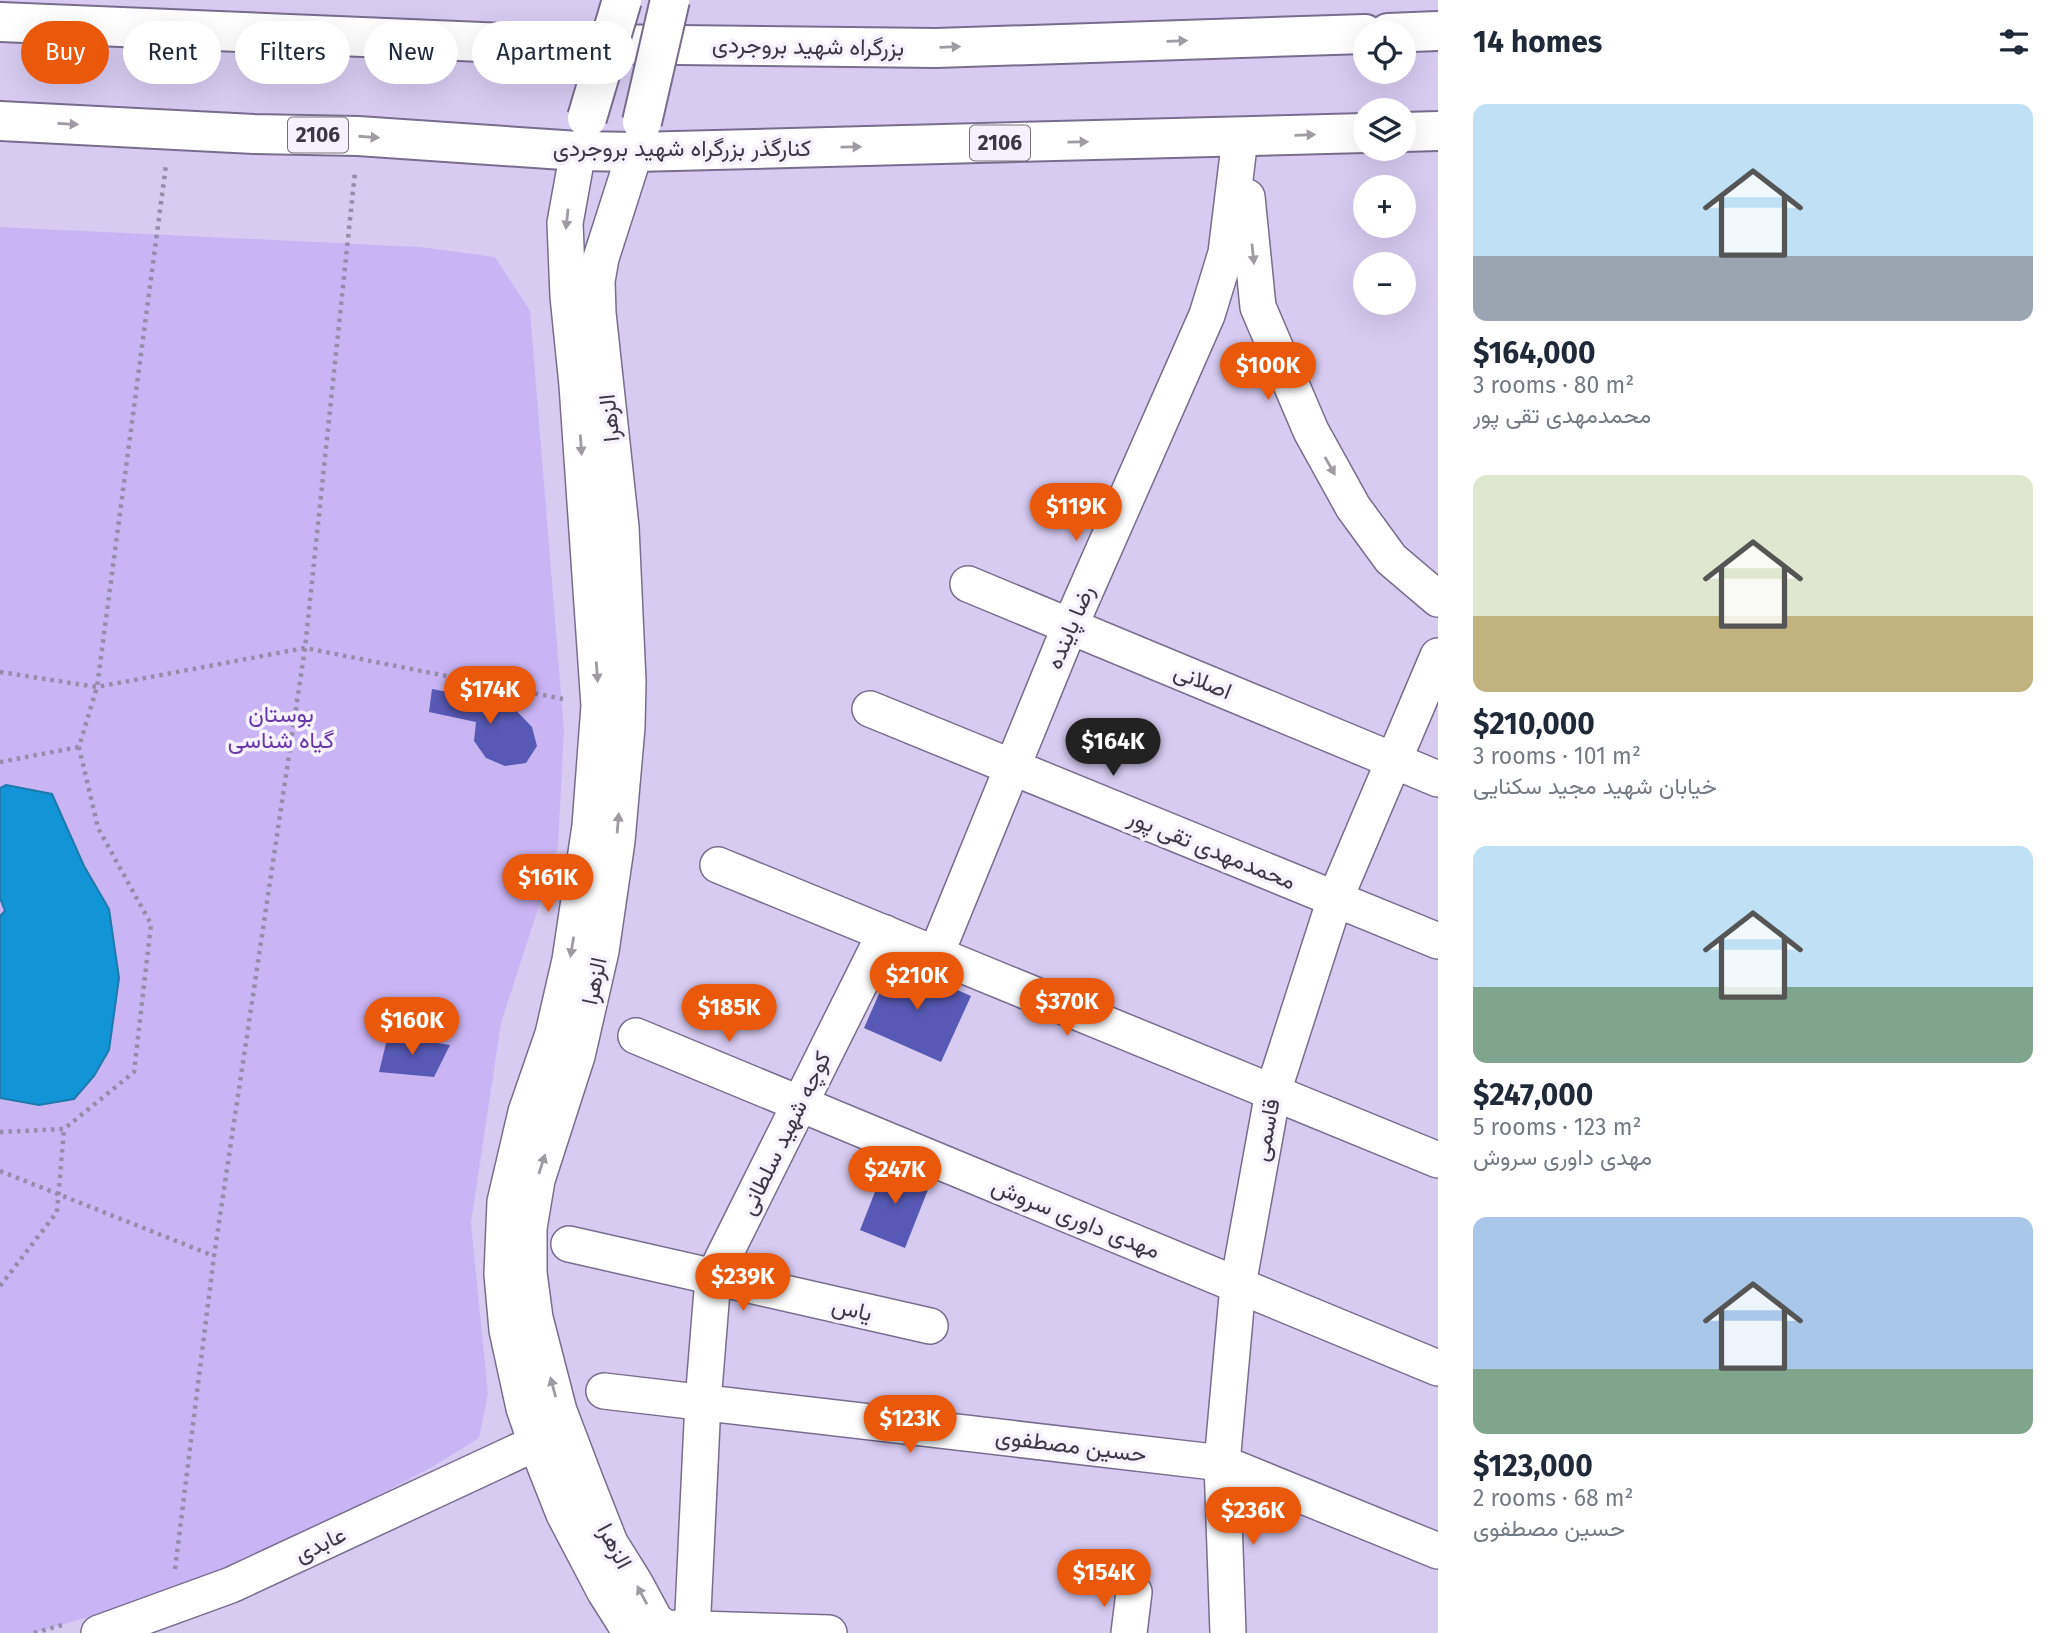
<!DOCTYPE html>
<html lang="en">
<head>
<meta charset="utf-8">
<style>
  :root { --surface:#fff; --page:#f2f2f3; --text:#1f2937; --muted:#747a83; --accent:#ea580c }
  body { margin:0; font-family:"Fira Sans",Vazirmatn,sans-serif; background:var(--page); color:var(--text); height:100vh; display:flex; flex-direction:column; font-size:26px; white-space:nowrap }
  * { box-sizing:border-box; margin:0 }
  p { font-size:23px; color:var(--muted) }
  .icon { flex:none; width:38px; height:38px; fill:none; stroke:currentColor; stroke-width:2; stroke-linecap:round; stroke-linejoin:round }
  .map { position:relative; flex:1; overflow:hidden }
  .drawer { display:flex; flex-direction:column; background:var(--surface); width:630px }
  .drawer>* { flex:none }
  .banner { position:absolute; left:21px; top:21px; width:665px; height:63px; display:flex; gap:14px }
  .controls { position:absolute; left:1353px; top:21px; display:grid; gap:14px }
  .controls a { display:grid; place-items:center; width:63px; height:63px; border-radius:50%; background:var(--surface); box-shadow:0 7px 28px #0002; font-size:35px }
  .price { position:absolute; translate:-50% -60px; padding:0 16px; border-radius:24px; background:var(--accent); color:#fff; font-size:23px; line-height:46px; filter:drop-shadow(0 2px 4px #0008) }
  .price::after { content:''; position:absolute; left:50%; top:42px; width:21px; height:16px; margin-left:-10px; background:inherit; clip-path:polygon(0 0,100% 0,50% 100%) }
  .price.active { background:#222; color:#fff }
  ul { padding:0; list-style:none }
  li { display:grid; align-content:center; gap:14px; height:371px; padding:0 35px }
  li span { display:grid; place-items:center; height:217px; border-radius:14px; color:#555 }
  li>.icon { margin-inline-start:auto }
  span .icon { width:126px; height:126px; fill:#fffc; stroke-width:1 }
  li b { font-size:30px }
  h2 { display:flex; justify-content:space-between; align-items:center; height:84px; padding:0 35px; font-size:30px }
  .chip { padding:0 24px; border-radius:32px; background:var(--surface); box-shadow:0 7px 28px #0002; font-size:24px; line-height:63px }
  .chip.active { background:var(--accent); color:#fff }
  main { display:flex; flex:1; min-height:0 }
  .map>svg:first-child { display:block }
  .green { fill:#cab5f4 }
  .water { fill:#1295d7; stroke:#1f79ac; stroke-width:2 }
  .building { fill:#5759b4 }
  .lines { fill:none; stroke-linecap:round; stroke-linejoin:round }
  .minor-casing { stroke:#786d8f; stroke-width:38 }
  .major-casing { stroke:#786d8f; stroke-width:42 }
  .highway-casing { stroke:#786d8f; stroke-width:42 }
  .path { stroke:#958ca9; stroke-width:4.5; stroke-dasharray:3.5 5; stroke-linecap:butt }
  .minor { stroke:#fff; stroke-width:35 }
  .major { stroke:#fff; stroke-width:38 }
  .highway { stroke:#fff; stroke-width:38 }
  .major-bridge-casing { stroke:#786d8f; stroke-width:42; stroke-linecap:butt }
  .major-bridge { stroke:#fff; stroke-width:38 }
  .oneway { fill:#9e9ba2 }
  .labels { text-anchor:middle; stroke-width:7; stroke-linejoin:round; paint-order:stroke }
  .shield { fill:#f5f1fd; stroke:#746f7d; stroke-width:2 }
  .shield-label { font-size:21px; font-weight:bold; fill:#3c3746 }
  .street-label { font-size:23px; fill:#3c3746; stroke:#f5f1fd }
  .park-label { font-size:23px; fill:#6837a7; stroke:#f5f1fd }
</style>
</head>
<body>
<main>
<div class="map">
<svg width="1438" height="1633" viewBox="0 0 1438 1633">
  <rect width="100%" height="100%" fill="#d7cbf2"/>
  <polygon class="green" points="0,227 419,247 495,257 530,311 564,730 558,847 501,1023 471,1223 488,1394 479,1438 432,1467 221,1578 34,1633 0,1633"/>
  <polygon class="water" points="6,785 52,794 84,866 109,909 119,978 109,1050 94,1076 74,1099 39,1105 0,1098 0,916 5,911 0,898 0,788"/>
  <g class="building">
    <polygon points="432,689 510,704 532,727 537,746 526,763 505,766 486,758 474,741 476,722 429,712"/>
    <polygon points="893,962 971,996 941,1062 864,1028"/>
    <polygon points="388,1035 450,1045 434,1077 379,1072"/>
    <polygon points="886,1164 931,1182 905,1248 860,1230"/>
  </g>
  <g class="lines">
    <defs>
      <g id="minor">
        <polyline points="578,151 565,223 568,296 577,385 599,706 590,826 570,960 553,1034 526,1112 505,1202 502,1274 507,1330 524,1408 536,1443 564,1514 605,1592 631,1633"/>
        <polyline points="635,152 601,258 597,281 598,313 621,527 628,681 627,727 617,841 601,951 577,1056 537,1180 529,1228 529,1273 535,1318 559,1411 586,1482 610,1543 635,1583 655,1620 665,1628 829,1633"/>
        <polyline points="1247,197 1258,307 1311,431 1353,507 1391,559 1438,599"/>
        <polyline points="968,584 1438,779"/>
        <polyline points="870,709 1438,941"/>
        <polyline points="718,865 1438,1160"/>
        <polyline points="936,954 1070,626 1207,315 1226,253 1240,138"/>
        <polyline points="636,1036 1438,1368"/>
        <polyline points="569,1244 930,1326"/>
        <polyline points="604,1391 1222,1463 1438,1551"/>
        <polyline points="99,1633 231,1585 536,1443"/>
        <polyline points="692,1633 703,1402 713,1278 885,933"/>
        <polyline points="1129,1633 1134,1592"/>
        <polyline points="1228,1633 1222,1463 1238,1285 1273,1092 1335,899 1438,656"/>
      </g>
      <g id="major">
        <polyline points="0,121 254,134 358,136 578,151 635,152 1365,133"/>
        <polyline points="1404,132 1438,131"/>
      </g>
      <g id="highway">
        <polyline points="0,22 506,43 936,48 1365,34"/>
        <polyline points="1388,33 1438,31"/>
      </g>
    </defs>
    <use href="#minor" class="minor-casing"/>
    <use href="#major" class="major-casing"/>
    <use href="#highway" class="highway-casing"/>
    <g class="path">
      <polyline points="0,672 97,687 305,648 563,699"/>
      <polyline points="0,762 79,747"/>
      <polyline points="0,1132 64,1129 134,1072 151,924 98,828 79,747 97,687 166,165"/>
      <polyline points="0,1171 214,1256"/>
      <polyline points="0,1286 57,1212 64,1129"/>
      <polyline points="175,1569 214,1256 305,648 355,172"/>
      <polyline points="34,1633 66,1624"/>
    </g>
    <use href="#minor" class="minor"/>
    <use href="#major" class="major"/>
    <use href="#highway" class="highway"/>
    <defs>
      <g id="major-bridge">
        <polyline points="587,118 622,0"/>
        <polyline points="642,122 670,0"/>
      </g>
    </defs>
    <use href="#major-bridge" class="major-bridge-casing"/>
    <use href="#major-bridge" class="major-bridge"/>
  </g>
  <defs><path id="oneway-solid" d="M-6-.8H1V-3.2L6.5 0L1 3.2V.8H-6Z" transform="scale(1.75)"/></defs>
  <g class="oneway">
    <use href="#oneway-solid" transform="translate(1177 41) rotate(-2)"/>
    <use href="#oneway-solid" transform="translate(950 47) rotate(-2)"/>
    <use href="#oneway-solid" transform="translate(68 124) rotate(3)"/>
    <use href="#oneway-solid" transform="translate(1305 135) rotate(-2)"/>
    <use href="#oneway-solid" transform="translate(369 137) rotate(4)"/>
    <use href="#oneway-solid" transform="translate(1078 142) rotate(-1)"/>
    <use href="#oneway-solid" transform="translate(851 147) rotate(-1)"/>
    <use href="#oneway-solid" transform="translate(567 219) rotate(96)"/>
    <use href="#oneway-solid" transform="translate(1253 254) rotate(84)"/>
    <use href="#oneway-solid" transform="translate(581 445) rotate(86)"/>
    <use href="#oneway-solid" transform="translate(1330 466) rotate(61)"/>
    <use href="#oneway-solid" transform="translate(597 672) rotate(86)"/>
    <use href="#oneway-solid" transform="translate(618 823) rotate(-85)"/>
    <use href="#oneway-solid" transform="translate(572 947) rotate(99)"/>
    <use href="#oneway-solid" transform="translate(542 1164) rotate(-72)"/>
    <use href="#oneway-solid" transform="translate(553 1387) rotate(-105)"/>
    <use href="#oneway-solid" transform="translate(642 1595) rotate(-118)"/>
  </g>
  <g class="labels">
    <g class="shield">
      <rect x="288" y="117.5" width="60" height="35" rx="5"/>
      <rect x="970" y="125.5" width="60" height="35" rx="5"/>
    </g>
    <g class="shield-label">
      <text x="318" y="142">2106</text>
      <text x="1000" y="150">2106</text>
    </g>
    <g class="street-label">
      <text transform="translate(808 46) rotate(1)" y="8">بزرگراه شهید بروجردی</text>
      <text x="682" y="156">کنارگذر بزرگراه شهید بروجردی</text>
      <text transform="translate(609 418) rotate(-96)" y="8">الزهرا</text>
      <text transform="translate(1070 627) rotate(-67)" y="8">رضا پاینده</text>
      <text transform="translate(1203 681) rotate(22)" y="8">اصلانی</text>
      <text transform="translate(1212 849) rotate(22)" y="8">محمدمهدی تقی پور</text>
      <text transform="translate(594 981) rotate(-78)" y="8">الزهرا</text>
      <text transform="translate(1266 1130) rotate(-79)" y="8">قاسمی</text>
      <text transform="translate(785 1133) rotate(-64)" y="8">کوچه شهید سلطانی</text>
      <text transform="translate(1076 1218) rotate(22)" y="8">مهدی داوری سروش</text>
      <text transform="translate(852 1309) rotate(13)" y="8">یاس</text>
      <text transform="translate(1071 1445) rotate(7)" y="8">حسین مصطفوی</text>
      <text transform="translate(320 1544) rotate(-25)" y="8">عابدی</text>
      <text transform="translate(615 1546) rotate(62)" y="8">الزهرا</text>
    </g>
    <g class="park-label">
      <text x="281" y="722">بوستان<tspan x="281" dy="26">گیاه شناسی</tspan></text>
    </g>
  </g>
</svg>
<div class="controls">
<a><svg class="icon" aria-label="locate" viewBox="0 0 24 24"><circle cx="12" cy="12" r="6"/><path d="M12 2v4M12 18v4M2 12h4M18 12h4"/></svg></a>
<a><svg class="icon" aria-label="layers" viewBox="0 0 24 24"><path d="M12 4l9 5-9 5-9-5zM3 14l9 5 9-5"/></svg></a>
<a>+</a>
<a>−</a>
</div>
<b class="price" style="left:1268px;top:402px">$100K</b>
<b class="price" style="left:1076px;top:543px">$119K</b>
<b class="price" style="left:490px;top:726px">$174K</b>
<b class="price active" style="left:1113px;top:778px">$164K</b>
<b class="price" style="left:548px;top:914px">$161K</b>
<b class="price" style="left:917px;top:1012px">$210K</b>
<b class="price" style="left:1067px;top:1038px">$370K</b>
<b class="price" style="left:729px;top:1044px">$185K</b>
<b class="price" style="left:412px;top:1057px">$160K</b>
<b class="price" style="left:895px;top:1206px">$247K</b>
<b class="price" style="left:743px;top:1313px">$239K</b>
<b class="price" style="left:910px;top:1455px">$123K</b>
<b class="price" style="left:1253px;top:1547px">$236K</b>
<b class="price" style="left:1104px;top:1609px">$154K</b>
<div class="banner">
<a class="chip active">Buy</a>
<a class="chip">Rent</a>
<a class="chip">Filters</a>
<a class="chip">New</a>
<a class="chip">Apartment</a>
</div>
</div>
<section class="drawer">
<h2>14 homes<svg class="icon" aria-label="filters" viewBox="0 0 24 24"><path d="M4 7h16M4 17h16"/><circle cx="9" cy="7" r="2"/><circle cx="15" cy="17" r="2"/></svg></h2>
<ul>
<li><span style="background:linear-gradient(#bfe0f5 70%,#9aa5b1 0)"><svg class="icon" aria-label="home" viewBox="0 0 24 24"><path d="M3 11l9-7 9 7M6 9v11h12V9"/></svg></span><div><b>$164,000</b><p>3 rooms · 80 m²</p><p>محمدمهدی تقی پور</p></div></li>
<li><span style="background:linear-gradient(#dfe7d0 65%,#c2b280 0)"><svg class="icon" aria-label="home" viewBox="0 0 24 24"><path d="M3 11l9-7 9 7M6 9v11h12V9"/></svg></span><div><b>$210,000</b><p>3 rooms · 101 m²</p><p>خیابان شهید مجید سکنایی</p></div></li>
<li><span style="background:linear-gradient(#bfe0f5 65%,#7fa58c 0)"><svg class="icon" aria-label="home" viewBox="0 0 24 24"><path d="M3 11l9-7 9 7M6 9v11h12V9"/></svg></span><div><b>$247,000</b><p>5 rooms · 123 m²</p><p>مهدی داوری سروش</p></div></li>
<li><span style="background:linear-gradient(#a9c7e8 70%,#7fa58c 0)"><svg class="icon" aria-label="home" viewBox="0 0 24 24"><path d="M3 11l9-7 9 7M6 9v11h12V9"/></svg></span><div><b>$123,000</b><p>2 rooms · 68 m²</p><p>حسین مصطفوی</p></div></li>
</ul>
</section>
</main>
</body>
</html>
